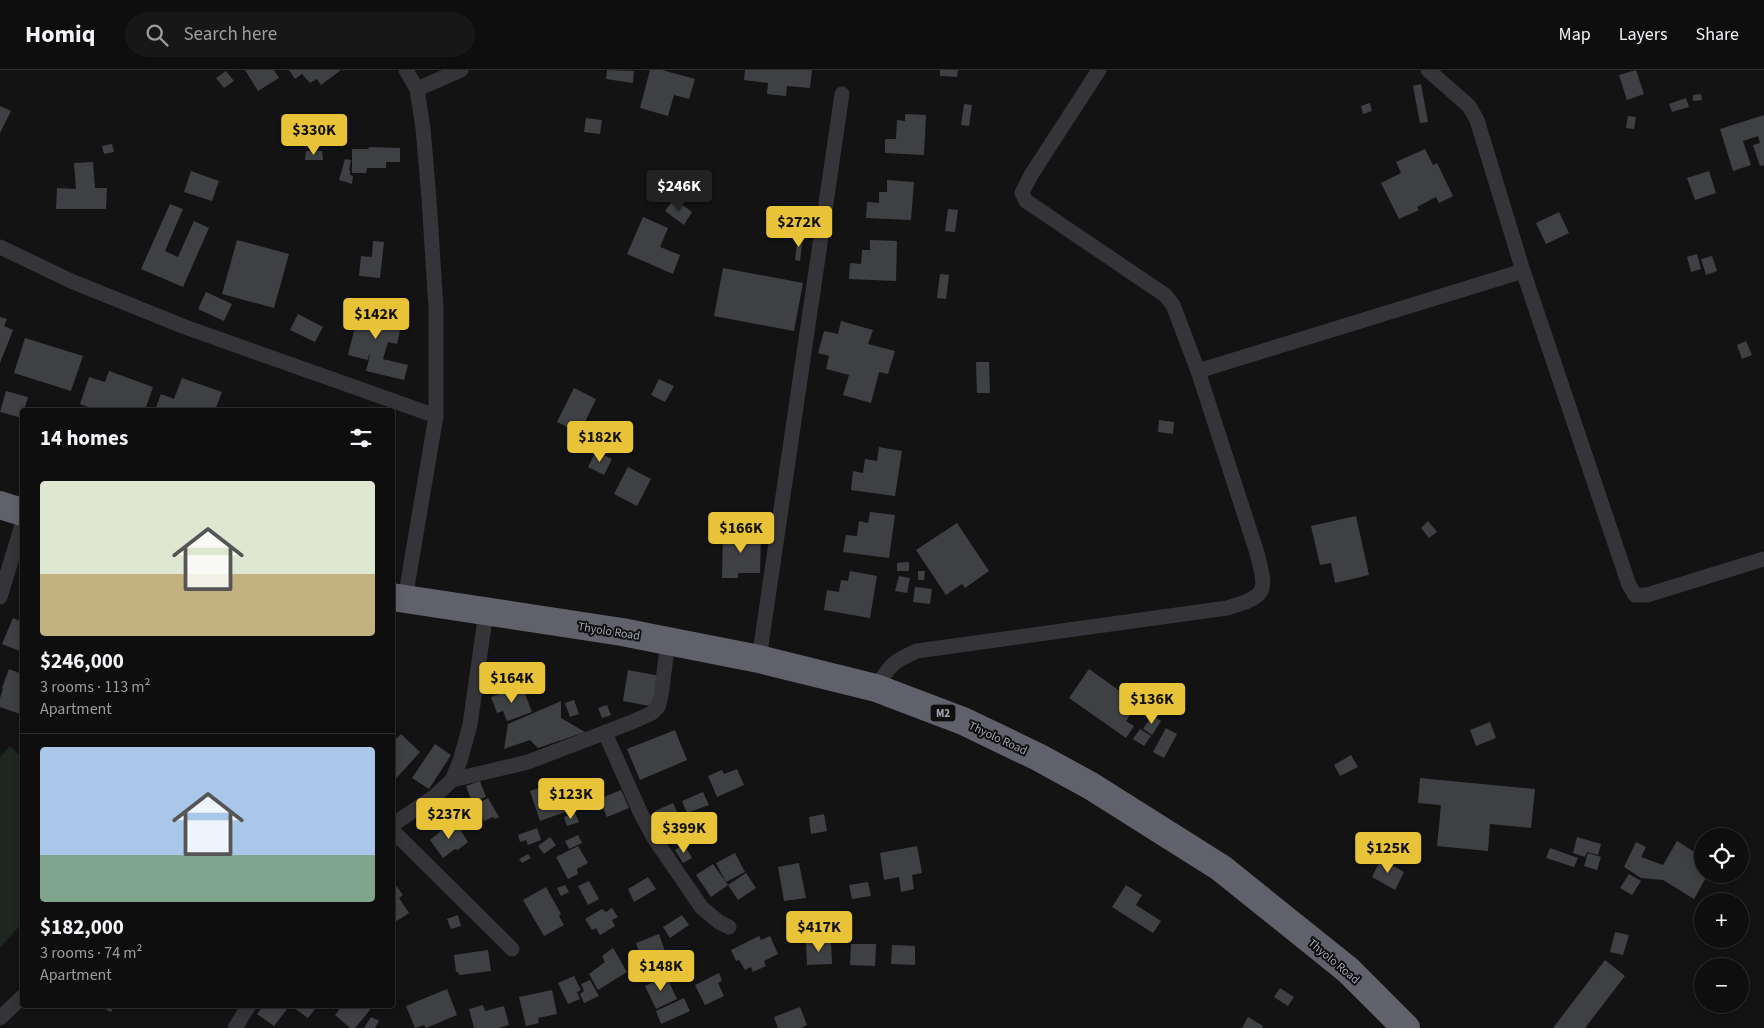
<!DOCTYPE html>
<html lang="en">
<head>
<meta charset="utf-8">
<style>
  :root { --surface:#0e0e0f; --page:#171718; --text:#f1f3f6; --muted:#9b9c9e; --line:#2e2e2f; --accent:#e8c337 }
  body { margin:0; font-family:"Source Sans 3",sans-serif; background:var(--page); color:var(--text); height:100vh; display:flex; flex-direction:column; font-size:19px; white-space:nowrap }
  * { box-sizing:border-box; margin:0 }
  p { font-size:16px; color:var(--muted) }
  .icon { flex:none; width:28px; height:28px; fill:none; stroke:currentColor; stroke-width:2; stroke-linecap:round; stroke-linejoin:round }
  .map { position:relative; flex:1; overflow:hidden }
  .sheet { position:absolute; left:20px; top:338px; width:375px; height:600px; display:flex; flex-direction:column; background:var(--surface); border-radius:5px; box-shadow:0 2px 8px #0003,0 0 0 1px var(--line) }
  .sheet>* { flex:none }
  .tools { position:absolute; left:1694px; top:758px; display:grid; gap:10px }
  .tools a { display:grid; place-items:center; width:55px; height:55px; border-radius:50%; background:var(--surface); box-shadow:0 2px 8px #0003,0 0 0 1px var(--line); font-size:25px }
  .price { position:absolute; translate:-50% -42px; padding:0 11px; border-radius:5px; background:var(--accent); color:#111; font-size:16px; line-height:32px; filter:drop-shadow(0 1px 2px #0008) }
  .price::after { content:''; position:absolute; left:50%; top:30px; width:15px; height:11px; margin-left:-8px; background:inherit; clip-path:polygon(0 0,100% 0,50% 100%) }
  .price.on { background:#222; color:#fff }
  ul { padding:0; list-style:none }
  li { display:grid; align-content:center; gap:10px; height:265px; padding:0 20px }
  li+li { border-top:1px solid var(--line) }
  li span { display:grid; place-items:center; height:155px; border-radius:5px; color:#555 }
  li>.icon { margin-inline-start:auto }
  span .icon { width:90px; height:90px; fill:#fffc; stroke-width:1 }
  li b { font-size:21px }
  h2 { display:flex; justify-content:space-between; align-items:center; height:60px; padding:0 20px; font-size:21px }
  header { display:flex; align-items:center; gap:30px; box-sizing:border-box; height:70px; padding:0 25px; background:var(--surface); border-bottom:1px solid var(--line) }
  header strong { font-size:24px }
  nav { display:flex; gap:28px; margin-inline-start:auto; font-size:18px }
  .search { width:350px; height:45px; background:var(--page); display:flex; align-items:center; gap:12px; box-sizing:border-box; padding:0 18px; border-radius:28px; color:var(--muted); font-size:19px }
  .map>svg:first-child { display:block }
  .green { fill:#1f2721 }
  .building { fill:#3f4044 }
  .lines { fill:none; stroke-linecap:round; stroke-linejoin:round }
  .street { stroke:#343439; stroke-width:15 }
  .highway { stroke:#60616a; stroke-width:28 }
  .labels { text-anchor:middle; stroke-width:4; stroke-linejoin:round; paint-order:stroke }
  .shield { fill:#0e0e0f; stroke:#787a82; stroke-width:1 }
  .shield-label { font-size:11px; font-weight:bold; fill:#a5a8b4 }
  .street-label { font-size:12px; fill:#a5a8b4; stroke:#0e0e0f }
</style>
</head>
<body>
<header>
<strong>Homiq</strong>
<div class="search"><svg class="icon" aria-label="search" viewBox="0 0 24 24"><circle cx="10" cy="10" r="6"/><path d="M15 15l6 6"/></svg>Search here</div>
<nav><a>Map</a><a>Layers</a><a>Share</a></nav>
</header>
<div class="map">
<svg width="1764" height="958" viewBox="0 0 1764 958">
  <rect width="100%" height="100%" fill="#131314"/>
  <polygon class="green" points="10,676 22,687 22,853 0,878 0,687"/>
  <g class="building">
    <polygon points="245,0 274,0 279,8 258,21"/>
    <polygon points="289,0 341,0 321,15 317,9 310,13 302,4 295,9"/>
    <polygon points="607,0 634,1 633,13 606,9"/>
    <polygon points="650,0 662,0 695,9 689,29 674,25 668,46 640,38"/>
    <polygon points="745,0 812,0 810,18 787,16 786,26 767,24 768,13 744,10"/>
    <polygon points="940,0 958,0 957,7 940,6"/>
    <polygon points="1636,0 1644,24 1627,30 1619,5"/>
    <polygon points="226,1 234,11 224,18 216,8"/>
    <polygon points="1421,14 1428,52 1420,53 1413,16"/>
    <polygon points="1701,24 1702,30 1693,31 1693,25"/>
    <polygon points="1686,28 1689,37 1672,42 1669,34"/>
    <polygon points="1370,33 1372,41 1363,44 1361,36"/>
    <polygon points="964,34 972,35 969,56 961,55"/>
    <polygon points="0,36 11,41 0,63"/>
    <polygon points="905,44 926,45 924,85 885,83 885,69 896,69 897,50 905,51"/>
    <polygon points="1764,45 1764,95 1760,96 1753,75 1760,73 1758,66 1743,71 1751,95 1733,101 1720,59"/>
    <polygon points="1628,46 1636,47 1634,59 1626,58"/>
    <polygon points="586,48 602,50 600,64 584,62"/>
    <polygon points="112,74 114,82 104,84 102,76"/>
    <polygon points="369,77 400,78 400,92 386,92 386,98 367,98 366,103 352,103 352,79 368,79"/>
    <polygon points="1425,79 1433,95 1437,93 1453,126 1439,133 1436,127 1417,137 1419,140 1399,149 1381,113 1401,103 1396,92"/>
    <polygon points="306,81 322,81 323,90 305,90"/>
    <polygon points="345,89 351,90 349,100 350,100 350,105 353,106 352,114 339,110"/>
    <polygon points="93,92 95,118 107,118 106,139 56,139 57,118 76,119 74,93"/>
    <polygon points="191,101 219,111 212,131 184,122"/>
    <polygon points="1709,101 1716,123 1695,130 1687,108"/>
    <polygon points="887,110 914,112 911,150 866,148 867,132 879,133 879,122 887,122"/>
    <polygon points="674,129 692,142 684,155 665,141"/>
    <polygon points="170,134 183,139 165,181 178,187 194,151 209,158 183,217 141,199"/>
    <polygon points="948,139 958,140 955,162 945,161"/>
    <polygon points="1559,142 1569,163 1546,174 1536,153"/>
    <polygon points="643,147 668,158 660,177 680,185 673,204 627,184"/>
    <polygon points="798,165 803,165 800,191 795,190"/>
    <polygon points="237,170 289,184 274,238 222,224"/>
    <polygon points="870,170 897,171 896,211 849,209 850,193 861,194 862,180 870,180"/>
    <polygon points="373,171 384,172 380,208 359,206 361,186 372,187"/>
    <polygon points="1697,184 1701,199 1691,202 1687,187"/>
    <polygon points="1712,186 1717,201 1706,205 1701,189"/>
    <polygon points="723,198 803,213 794,261 714,246"/>
    <polygon points="940,204 949,205 946,229 937,228"/>
    <polygon points="206,222 232,234 224,251 198,239"/>
    <polygon points="361,232 393,240 390,252 401,254 399,265 397,274 388,272 383,289 408,295 404,310 366,301 370,285 369,285 368,290 348,285"/>
    <polygon points="298,244 323,257 315,272 290,260"/>
    <polygon points="0,247 7,249 4,256 13,260 0,293"/>
    <polygon points="841,251 873,260 868,274 895,281 888,304 879,302 871,333 843,325 849,305 826,299 829,286 818,283 824,261 838,264"/>
    <polygon points="25,268 83,286 71,321 14,303"/>
    <polygon points="1746,271 1752,285 1742,289 1737,275"/>
    <polygon points="976,292 989,292 990,323 977,323"/>
    <polygon points="109,301 153,317 145,340 98,340 80,334 89,307 105,312"/>
    <polygon points="182,308 222,322 215,340 155,340 161,324 174,329"/>
    <polygon points="659,309 674,316 665,332 651,325"/>
    <polygon points="574,318 596,329 585,352 610,364 604,375 557,352"/>
    <polygon points="6,321 28,327 24,340 22,340 22,348 0,342"/>
    <polygon points="1159,350 1174,352 1173,364 1158,362"/>
    <polygon points="879,377 902,381 895,426 851,420 853,401 863,403 865,389 877,391"/>
    <polygon points="596,381 612,389 604,405 588,397"/>
    <polygon points="628,397 651,409 637,436 614,424"/>
    <polygon points="870,442 895,445 889,488 843,482 846,465 857,466 859,451 868,453"/>
    <polygon points="1356,446 1369,505 1335,513 1331,493 1320,495 1311,456"/>
    <polygon points="1428,451 1437,462 1429,468 1421,458"/>
    <polygon points="957,453 989,501 965,518 962,514 946,525 916,480"/>
    <polygon points="723,463 761,464 760,503 738,503 738,508 722,508"/>
    <polygon points="909,492 909,501 897,501 897,493"/>
    <polygon points="850,501 877,506 870,548 824,540 827,520 839,522 841,510 848,511"/>
    <polygon points="918,501 925,501 924,510 918,510"/>
    <polygon points="899,506 910,508 907,523 895,521"/>
    <polygon points="915,517 932,519 930,534 913,532"/>
    <polygon points="13,548 22,552 22,586 20,585 22,582 2,574"/>
    <polygon points="9,599 22,604 22,637 20,644 0,637 0,628 3,619 2,618"/>
    <polygon points="1089,599 1138,634 1126,651 1134,656 1126,668 1069,628"/>
    <polygon points="628,600 660,606 655,637 623,631"/>
    <polygon points="522,616 532,642 507,651 503,641 497,643 491,627"/>
    <polygon points="574,630 579,644 570,647 565,633"/>
    <polygon points="561,631 561,648 585,662 538,678 530,670 504,679 508,654"/>
    <polygon points="607,635 611,645 602,648 598,638"/>
    <polygon points="1152,645 1161,651 1152,665 1143,659"/>
    <polygon points="1490,652 1496,668 1476,676 1470,660"/>
    <polygon points="1166,658 1177,664 1164,688 1153,682"/>
    <polygon points="1140,659 1151,666 1144,676 1133,669"/>
    <polygon points="675,660 687,690 640,710 627,679"/>
    <polygon points="401,664 420,682 392,713 392,673"/>
    <polygon points="435,674 451,685 429,719 412,708"/>
    <polygon points="1351,685 1358,697 1340,706 1334,695"/>
    <polygon points="737,699 744,715 717,727 708,706 722,700 724,704"/>
    <polygon points="566,708 576,738 540,751 530,721"/>
    <polygon points="1420,708 1535,719 1531,758 1490,754 1488,781 1437,776 1441,735 1418,733"/>
    <polygon points="480,711 486,727 472,732 466,716"/>
    <polygon points="621,720 629,738 607,747 599,729"/>
    <polygon points="703,722 709,735 687,743 682,731"/>
    <polygon points="488,728 499,747 495,749 493,747 484,751 475,735"/>
    <polygon points="673,733 678,744 660,752 655,741"/>
    <polygon points="575,743 579,752 567,756 564,747"/>
    <polygon points="824,744 827,761 811,764 809,747"/>
    <polygon points="454,750 468,772 458,780 455,779 443,788 430,770"/>
    <polygon points="537,758 541,770 528,775 526,770 520,772 518,765"/>
    <polygon points="578,765 582,773 569,779 565,771"/>
    <polygon points="550,767 556,775 544,784 538,776"/>
    <polygon points="1577,767 1601,774 1598,785 1587,782 1585,787 1573,783"/>
    <polygon points="1677,771 1702,787 1702,804 1708,804 1694,829 1663,810 1641,808 1624,797 1636,772 1646,777 1641,787 1663,795"/>
    <polygon points="684,774 692,788 683,793 675,780"/>
    <polygon points="578,776 588,793 577,799 578,804 568,809 556,787"/>
    <polygon points="917,776 922,803 912,805 914,819 901,822 899,807 884,810 880,783"/>
    <polygon points="1550,778 1578,788 1574,797 1546,788"/>
    <polygon points="735,783 745,802 726,812 716,793"/>
    <polygon points="1588,783 1601,787 1597,800 1584,796"/>
    <polygon points="528,784 531,788 522,793 519,789"/>
    <polygon points="1381,789 1404,802 1395,820 1372,807"/>
    <polygon points="799,793 806,828 784,831 778,797"/>
    <polygon points="713,794 728,815 711,827 696,805"/>
    <polygon points="746,803 756,818 738,830 728,815"/>
    <polygon points="1629,804 1641,811 1632,825 1620,818"/>
    <polygon points="648,807 656,819 634,832 628,819"/>
    <polygon points="392,810 403,825 399,828 409,843 392,854"/>
    <polygon points="589,811 599,829 588,835 578,816"/>
    <polygon points="868,812 871,826 852,829 849,815"/>
    <polygon points="565,815 569,822 561,826 557,818"/>
    <polygon points="1126,815 1142,825 1136,835 1161,851 1153,863 1112,837"/>
    <polygon points="546,817 561,844 559,846 564,855 544,866 523,830"/>
    <polygon points="612,838 618,847 612,850 615,856 600,865 596,858 592,860 585,849 602,839 606,842"/>
    <polygon points="458,845 461,856 451,859 447,849"/>
    <polygon points="682,845 689,855 670,868 663,857"/>
    <polygon points="1615,862 1629,865 1623,885 1610,882"/>
    <polygon points="659,864 666,884 643,893 636,873"/>
    <polygon points="759,866 761,870 770,866 778,884 764,891 766,896 753,902 751,897 745,900 739,890 736,891 731,880"/>
    <polygon points="831,871 832,894 807,895 806,872"/>
    <polygon points="851,874 876,874 875,896 850,895"/>
    <polygon points="892,875 915,876 915,895 891,894"/>
    <polygon points="613,878 627,902 598,920 589,904 605,892 602,886"/>
    <polygon points="488,880 491,901 459,905 458,902 456,902 454,885"/>
    <polygon points="1605,890 1625,906 1585,958 1553,958"/>
    <polygon points="719,903 722,911 718,913 724,926 705,935 695,915"/>
    <polygon points="574,906 581,920 577,922 580,929 568,934 558,913"/>
    <polygon points="666,906 677,929 656,939 645,916"/>
    <polygon points="590,910 599,926 584,933 580,924 584,921 581,914"/>
    <polygon points="1280,918 1294,927 1288,936 1274,927"/>
    <polygon points="447,919 457,945 426,958 424,955 415,958 406,936"/>
    <polygon points="552,920 557,944 538,948 539,953 526,956 519,927"/>
    <polygon points="684,928 690,941 661,954 656,941"/>
    <polygon points="98,935 114,935 111,942"/>
    <polygon points="264,935 280,935 287,939 274,956 257,944"/>
    <polygon points="290,935 318,935 308,948"/>
    <polygon points="343,935 374,935 355,958 350,958 335,945"/>
    <polygon points="483,935 485,941 504,936 509,955 498,958 474,958 469,939"/>
    <polygon points="800,937 807,955 801,958 778,958 774,947"/>
    <polygon points="371,947 379,951 375,958 364,958"/>
    <polygon points="1248,947 1263,956 1262,958 1242,958"/>
  </g>
  <g class="lines">
    <g class="street">
      <polyline points="1428,0 1469,36 1477,50 1523,201 1629,515 1635,525 1647,525 1764,489"/>
      <polyline points="417,19 461,0"/>
      <polyline points="0,177 71,211 185,257 436,346"/>
      <polyline points="1198,301 1523,201"/>
      <polyline points="0,527 22,455"/>
      <polyline points="405,529 436,346 436,238 429,129 423,58 417,19 406,0"/>
      <polyline points="759,589 842,24"/>
      <path d="M 876,618 C 889,596 893,591 917,581 L 1227,538 C 1268,526 1267,522 1257,483 L 1198,301 L 1173,235 L 1165,225 L 1026,131 L 1022,123 L 1031,105 L 1099,0"/>
      <polyline points="605,663 641,744 654,768 702,838 719,852 729,857"/>
      <polyline points="452,710 528,692 632,652 652,643 658,637 661,626 668,571"/>
      <polyline points="392,755 434,727 452,710 460,691 470,655 486,542"/>
      <polyline points="392,760 512,879"/>
      <polyline points="0,948 22,927"/>
      <polyline points="235,958 249,935"/>
    </g>
    <g class="highway">
      <polyline points="0,435 22,442"/>
      <polyline points="392,527 622,562 759,589 876,618 963,651 1038,687 1091,716 1221,798 1348,900 1406,958"/>
    </g>
  </g>
  <g class="labels">
    <rect class="shield" x="930.5" y="634.5" width="25" height="17" rx="4"/>
    <g class="shield-label">
      <text x="943" y="647">M2</text>
    </g>
    <g class="street-label">
      <text transform="translate(609 561) rotate(9)" y="4">Thyolo Road</text>
      <text transform="translate(998 668) rotate(25)" y="4">Thyolo Road</text>
      <text transform="translate(1334 891) rotate(40)" y="4">Thyolo Road</text>
    </g>
  </g>
</svg>
<div class="tools">
<a><svg class="icon" aria-label="locate" viewBox="0 0 24 24"><circle cx="12" cy="12" r="6"/><path d="M12 2v4M12 18v4M2 12h4M18 12h4"/></svg></a>
<a>+</a>
<a>−</a>
</div>
<b class="price" style="left:314px;top:86px">$330K</b>
<b class="price on" style="left:679px;top:142px">$246K</b>
<b class="price" style="left:799px;top:178px">$272K</b>
<b class="price" style="left:376px;top:270px">$142K</b>
<b class="price" style="left:600px;top:393px">$182K</b>
<b class="price" style="left:741px;top:484px">$166K</b>
<b class="price" style="left:512px;top:634px">$164K</b>
<b class="price" style="left:1152px;top:655px">$136K</b>
<b class="price" style="left:571px;top:750px">$123K</b>
<b class="price" style="left:449px;top:770px">$237K</b>
<b class="price" style="left:684px;top:784px">$399K</b>
<b class="price" style="left:1388px;top:804px">$125K</b>
<b class="price" style="left:819px;top:883px">$417K</b>
<b class="price" style="left:661px;top:922px">$148K</b>
<section class="sheet">
<h2>14 homes<svg class="icon" aria-label="filters" viewBox="0 0 24 24"><path d="M4 7h16M4 17h16"/><circle cx="9" cy="7" r="2"/><circle cx="15" cy="17" r="2"/></svg></h2>
<ul>
<li><span style="background:linear-gradient(#dfe7d0 60%,#c2b280 0)"><svg class="icon" aria-label="home" viewBox="0 0 24 24"><path d="M3 11l9-7 9 7M6 9v11h12V9"/></svg></span><div><b>$246,000</b><p>3 rooms · 113 m²</p><p>Apartment</p></div></li>
<li><span style="background:linear-gradient(#a9c7e8 70%,#7fa58c 0)"><svg class="icon" aria-label="home" viewBox="0 0 24 24"><path d="M3 11l9-7 9 7M6 9v11h12V9"/></svg></span><div><b>$182,000</b><p>3 rooms · 74 m²</p><p>Apartment</p></div></li>
</ul>
</section>
</div>
</body>
</html>
